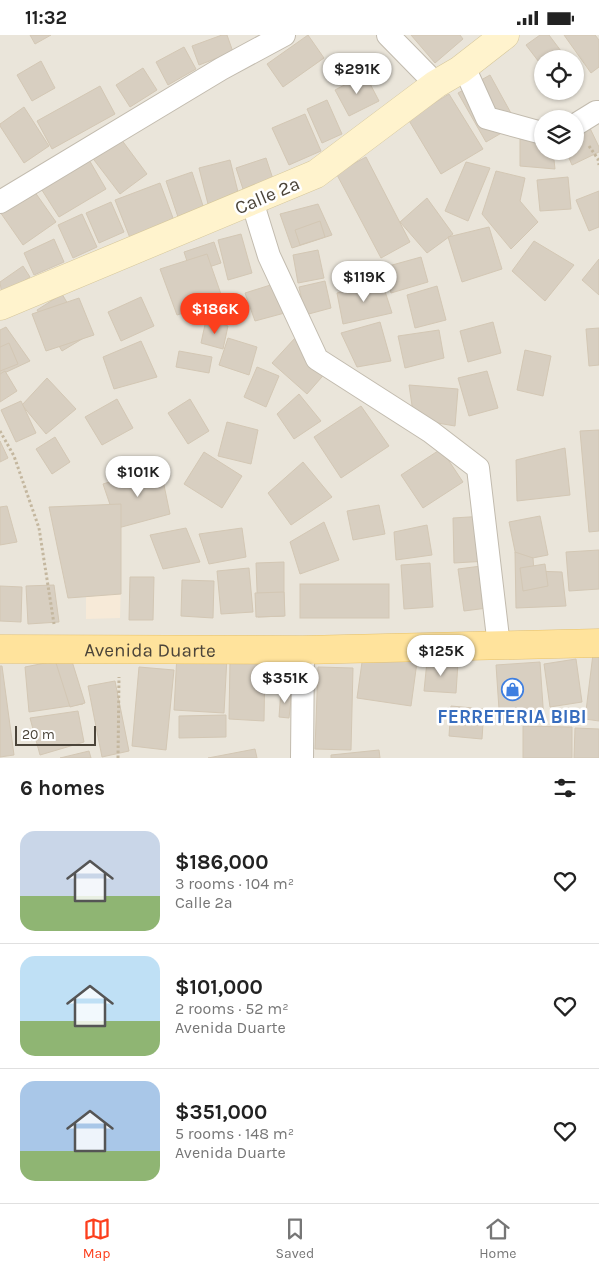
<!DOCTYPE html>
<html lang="en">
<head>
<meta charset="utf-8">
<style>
  :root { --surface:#fff; --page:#f6f6f6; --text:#222; --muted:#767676; --line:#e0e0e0; --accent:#fc3f1d }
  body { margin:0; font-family:Karla,sans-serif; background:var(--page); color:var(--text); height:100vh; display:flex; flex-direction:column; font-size:19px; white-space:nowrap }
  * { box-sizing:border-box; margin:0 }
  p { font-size:16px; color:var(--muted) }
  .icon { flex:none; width:28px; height:28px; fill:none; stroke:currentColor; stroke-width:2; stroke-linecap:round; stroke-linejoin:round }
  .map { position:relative; height:723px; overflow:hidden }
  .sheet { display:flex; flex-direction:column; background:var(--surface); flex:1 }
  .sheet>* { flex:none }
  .fabs { position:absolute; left:534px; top:15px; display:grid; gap:10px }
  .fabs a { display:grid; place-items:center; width:50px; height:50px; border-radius:50%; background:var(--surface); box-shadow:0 1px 4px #0004; font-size:25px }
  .scale { position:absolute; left:15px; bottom:12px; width:81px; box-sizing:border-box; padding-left:5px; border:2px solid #4b4439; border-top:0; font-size:14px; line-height:18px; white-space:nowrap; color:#4b4439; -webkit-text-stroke:4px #fff; paint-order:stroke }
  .price { position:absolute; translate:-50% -42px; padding:0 11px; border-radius:18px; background:#fff; color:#222; font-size:16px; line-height:32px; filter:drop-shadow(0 1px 2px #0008) }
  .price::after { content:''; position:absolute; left:50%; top:30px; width:15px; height:11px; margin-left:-8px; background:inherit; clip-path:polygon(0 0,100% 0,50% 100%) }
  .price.active { background:var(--accent); color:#fff }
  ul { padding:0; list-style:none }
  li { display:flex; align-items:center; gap:15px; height:125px; padding:0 20px }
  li+li { border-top:1px solid var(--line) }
  li span { display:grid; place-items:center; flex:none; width:140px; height:100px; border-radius:15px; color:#555 }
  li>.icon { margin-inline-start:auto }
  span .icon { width:60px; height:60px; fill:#fffc; stroke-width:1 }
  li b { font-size:21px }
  h2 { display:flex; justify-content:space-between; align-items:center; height:60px; padding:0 20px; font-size:21px }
  .status { display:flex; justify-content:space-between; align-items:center; height:35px; padding:0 25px; background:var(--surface); direction:ltr }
  .status svg { height:14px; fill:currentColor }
  .menu { display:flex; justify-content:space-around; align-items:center; height:70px; border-top:1px solid var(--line); background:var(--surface); font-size:14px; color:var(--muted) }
  .menu a { display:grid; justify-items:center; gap:2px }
  .menu .active { color:var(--accent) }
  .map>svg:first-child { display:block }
  .residential { fill:#eae5da; fill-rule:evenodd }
  .commercial { fill:#f7ead8 }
  .building { fill:#d8cfc1; stroke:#d3c7b4 }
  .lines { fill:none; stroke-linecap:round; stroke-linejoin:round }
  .minor-casing { stroke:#c2bbae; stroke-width:24 }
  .secondary-casing { stroke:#d6c79b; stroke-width:29 }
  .primary-casing { stroke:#e6c16a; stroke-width:29 }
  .path { stroke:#c4b79f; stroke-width:3; stroke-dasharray:2.5 2.5; stroke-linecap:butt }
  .minor { stroke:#fff; stroke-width:22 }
  .secondary { stroke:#fff3cd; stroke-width:28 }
  .primary { stroke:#ffe39c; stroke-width:28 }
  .labels { text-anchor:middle; stroke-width:5; stroke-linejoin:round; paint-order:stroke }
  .street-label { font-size:19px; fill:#4b4439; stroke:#fff }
  .shop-label { font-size:19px; font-weight:bold; fill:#366cbe; stroke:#fff }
</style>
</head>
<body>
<div class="status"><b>11:32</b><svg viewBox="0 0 49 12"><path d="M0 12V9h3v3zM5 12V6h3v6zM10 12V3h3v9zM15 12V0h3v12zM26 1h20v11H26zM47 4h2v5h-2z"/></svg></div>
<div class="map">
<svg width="599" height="723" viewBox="0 0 599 723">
  <rect width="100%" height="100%" fill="#f6f3ec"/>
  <path class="residential" d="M 0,0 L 599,0 L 599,723 L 0,723 ZM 542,24 L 575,24 L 575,56 L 542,56 ZM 542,84 L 575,84 L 575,116 L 542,116 Z"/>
  <polygon class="commercial" points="86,541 121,542 120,583 86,584"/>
  <g class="building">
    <polygon points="30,0 51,0 35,9"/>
    <polygon points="222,0 227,0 233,17 199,30 192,11"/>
    <polygon points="308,0 324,23 283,52 267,29"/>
    <polygon points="411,0 460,0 463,4 435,28"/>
    <polygon points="540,0 549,0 567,24 542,24 542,31 526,10"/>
    <polygon points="564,0 595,0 599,5 599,32 591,38"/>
    <polygon points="184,12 196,34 168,50 156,27"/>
    <polygon points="41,26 55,53 32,66 17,40"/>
    <polygon points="143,33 157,55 130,72 116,50"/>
    <polygon points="365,39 379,66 349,81 335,55"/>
    <polygon points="490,40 517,89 486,107 458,58"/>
    <polygon points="100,51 115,79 52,114 37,86"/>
    <polygon points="449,59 483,114 441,139 408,84"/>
    <polygon points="327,65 342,99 322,108 307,74"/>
    <polygon points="24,72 49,111 24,128 0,91 0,89"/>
    <polygon points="305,79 321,116 289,130 272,93"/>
    <polygon points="587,87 599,112 599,117 572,130 566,116 575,116 575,93"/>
    <polygon points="118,100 147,139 120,159 91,121"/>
    <polygon points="542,103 542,116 553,116 555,134 520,131 520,104"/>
    <polygon points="366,122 410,207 381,223 336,138"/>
    <polygon points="88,123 106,154 59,182 40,152"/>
    <polygon points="266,123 274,147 244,157 236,133"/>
    <polygon points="230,125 239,161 208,169 199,133"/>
    <polygon points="466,127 490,133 468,186 445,176"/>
    <polygon points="496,136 525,143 520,166 538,187 511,214 482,179"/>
    <polygon points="192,137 205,177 179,185 166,146"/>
    <polygon points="568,142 571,174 540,176 537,145"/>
    <polygon points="160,148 176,191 132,208 115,165"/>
    <polygon points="32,153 56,187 23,210 0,177"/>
    <polygon points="599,156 599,192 589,196 576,165"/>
    <polygon points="427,163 453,199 427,218 400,187"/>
    <polygon points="111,167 124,197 99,208 86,178"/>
    <polygon points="318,169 332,200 292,213 280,179"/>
    <polygon points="82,179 97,212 73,223 58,190"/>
    <polygon points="320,186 325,202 300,210 295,195"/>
    <polygon points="489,192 502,234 462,247 448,202"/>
    <polygon points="241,199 252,238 228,245 218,205"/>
    <polygon points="54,204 64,227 34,240 24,218"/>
    <polygon points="534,206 574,230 545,266 512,236"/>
    <polygon points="214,207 221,228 191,238 184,217"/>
    <polygon points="318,215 324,243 298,248 293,220"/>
    <polygon points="207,219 223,265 177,280 160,234"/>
    <polygon points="421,222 428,247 391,258 385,232"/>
    <polygon points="599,224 599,260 582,245"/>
    <polygon points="23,231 30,242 2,261 0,247"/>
    <polygon points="325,246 331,273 305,280 299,252"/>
    <polygon points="280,247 292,276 255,286 245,258"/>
    <polygon points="382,247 392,278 343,289 337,258"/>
    <polygon points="437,251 446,285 415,293 407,260"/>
    <polygon points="62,259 87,301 62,316 37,275"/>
    <polygon points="141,262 154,291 121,306 108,277"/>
    <polygon points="79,263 94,300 46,316 32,279"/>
    <polygon points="206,285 228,291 223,314 201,308"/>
    <polygon points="380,287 391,326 357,332 341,298"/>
    <polygon points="493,287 501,318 468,327 460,296"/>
    <polygon points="6,292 30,326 0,340 0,295"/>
    <polygon points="599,293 599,330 589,331 586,294"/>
    <polygon points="439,295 444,323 405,333 398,301"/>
    <polygon points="228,303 257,312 249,340 219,330"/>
    <polygon points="295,303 328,335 307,359 272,328"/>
    <polygon points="141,306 157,342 114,354 103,322"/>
    <polygon points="9,308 18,329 0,336 0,312"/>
    <polygon points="525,315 551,321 543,361 517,355"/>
    <polygon points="179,316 212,322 209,338 176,332"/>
    <polygon points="257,332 279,341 266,372 244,362"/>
    <polygon points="5,336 17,356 0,367 0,339"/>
    <polygon points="487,336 498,373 469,381 458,343"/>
    <polygon points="47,343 76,374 46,399 22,370"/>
    <polygon points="409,350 458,354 455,391 414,384"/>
    <polygon points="299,359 321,386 294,404 277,379"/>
    <polygon points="117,364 133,393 102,410 85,382"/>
    <polygon points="190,364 209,396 188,409 168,378"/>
    <polygon points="21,366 36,398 16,407 1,375"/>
    <polygon points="361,371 389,411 341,443 314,402"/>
    <polygon points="227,387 258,395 251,429 218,421"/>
    <polygon points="599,395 599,496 589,497 580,396"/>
    <polygon points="55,402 70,427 52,439 36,414"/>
    <polygon points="0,406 8,423 0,427"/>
    <polygon points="565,413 570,460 517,466 516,425"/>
    <polygon points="441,414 463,447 423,473 401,440"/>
    <polygon points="204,417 242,441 222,473 184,449"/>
    <polygon points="303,427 332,462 291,490 268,458"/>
    <polygon points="160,431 170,479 118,493 103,449"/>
    <polygon points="121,469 121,559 68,563 49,472"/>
    <polygon points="379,470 385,499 353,505 347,476"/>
    <polygon points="7,471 17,507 0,510 0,472"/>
    <polygon points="485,481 488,526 454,528 453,483"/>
    <polygon points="540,481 548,520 517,526 509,487"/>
    <polygon points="324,487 339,525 300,539 290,507"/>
    <polygon points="427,490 432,520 396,525 394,497"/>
    <polygon points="186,493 200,527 163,534 150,500"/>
    <polygon points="242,493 246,522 209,529 199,499"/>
    <polygon points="599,515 599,554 569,556 566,517"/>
    <polygon points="515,517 533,523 534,536 562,537 566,571 516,573"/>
    <polygon points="284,527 284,581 258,582 256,528"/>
    <polygon points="430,528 433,572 404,574 401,530"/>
    <polygon points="545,529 548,551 523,556 520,533"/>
    <polygon points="489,530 495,572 464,576 458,534"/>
    <polygon points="249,533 253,577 221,579 217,536"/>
    <polygon points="130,542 154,542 153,585 129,585"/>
    <polygon points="182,545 214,546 213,583 181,581"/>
    <rect x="300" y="549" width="89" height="34"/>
    <polygon points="54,550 59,587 28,589 26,551"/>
    <polygon points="0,551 22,552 21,587 0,586"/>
    <polygon points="284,557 285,581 256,582 255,558"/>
    <polygon points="177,619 227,622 224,678 174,675"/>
    <polygon points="593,619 599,620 599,686 585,684"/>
    <polygon points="363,620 417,627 411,671 357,663"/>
    <polygon points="70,623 83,669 29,677 25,632"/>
    <polygon points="71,623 85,668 70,672 56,628"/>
    <polygon points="576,624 582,667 550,672 544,629"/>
    <polygon points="230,625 265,626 264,686 229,684"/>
    <polygon points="427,626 458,628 456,658 424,656"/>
    <polygon points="540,627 544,686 500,689 496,630"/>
    <polygon points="0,631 2,631 14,720 0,722"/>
    <polygon points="139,632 174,635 166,715 132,711"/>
    <polygon points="318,632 353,633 351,715 315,714"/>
    <polygon points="115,646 129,716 102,722 88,651"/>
    <polygon points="281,655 292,656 289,683 279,682"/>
    <polygon points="451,671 484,674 482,704 449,701"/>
    <polygon points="78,676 84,707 40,720 30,683"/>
    <polygon points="226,680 226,702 179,703 179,681"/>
    <polygon points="523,691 572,692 572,723 523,723"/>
    <polygon points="575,693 599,694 599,723 574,723"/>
    <polygon points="255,714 257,723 208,723"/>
    <polygon points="379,715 380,723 331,723 331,720"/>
    <polygon points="89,716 91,723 60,723"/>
  </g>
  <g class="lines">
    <defs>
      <g id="minor">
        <polyline points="388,0 436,49"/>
        <polyline points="464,32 487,83 542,98"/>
        <polyline points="575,90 596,77 599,77"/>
        <polyline points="252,166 269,221 317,324 431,397 478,433 499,611"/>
        <polyline points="0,167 221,34 284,0"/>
        <polyline points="302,723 303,615"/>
      </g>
      <polyline id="secondary" points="0,271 316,139 436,49 460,35 505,0"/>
      <g id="primary">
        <path id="s1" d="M 0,614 L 303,615 L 599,608"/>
      </g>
    </defs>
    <use href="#minor" class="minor-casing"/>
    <use href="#secondary" class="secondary-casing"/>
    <use href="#primary" class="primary-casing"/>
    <g class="path">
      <polyline points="589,111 598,124 599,130"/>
      <polyline points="0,396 14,421 39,493 54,589"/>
      <polyline points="118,723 119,642"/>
    </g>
    <use href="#minor" class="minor"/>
    <use href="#secondary" class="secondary"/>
    <use href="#primary" class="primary"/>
  </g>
  <defs>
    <symbol id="shop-ring" viewBox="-11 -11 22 22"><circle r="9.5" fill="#fff" stroke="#3f7fe0" stroke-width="1.5"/><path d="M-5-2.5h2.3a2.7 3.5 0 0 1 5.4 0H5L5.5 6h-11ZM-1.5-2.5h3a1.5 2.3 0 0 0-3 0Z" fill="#3f7fe0"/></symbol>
  </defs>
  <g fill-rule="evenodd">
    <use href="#shop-ring" x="500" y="642" width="25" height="25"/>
  </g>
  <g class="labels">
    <g class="street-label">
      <text transform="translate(267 160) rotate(-23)" y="7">Calle 2ª</text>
      <text dy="7" stroke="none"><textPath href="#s1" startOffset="150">Avenida Duarte</textPath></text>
    </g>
    <g class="shop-label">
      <text x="512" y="688">FERRETERIA BIBI</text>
    </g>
  </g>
</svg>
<div class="fabs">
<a><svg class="icon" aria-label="locate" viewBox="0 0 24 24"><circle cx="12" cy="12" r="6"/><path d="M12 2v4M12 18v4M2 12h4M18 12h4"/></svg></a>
<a><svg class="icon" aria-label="layers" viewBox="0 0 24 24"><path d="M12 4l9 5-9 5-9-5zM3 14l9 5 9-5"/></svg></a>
</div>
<div class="scale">20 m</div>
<b class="price" style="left:357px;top:60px">$291K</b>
<b class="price" style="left:364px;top:268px">$119K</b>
<b class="price active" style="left:215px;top:300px">$186K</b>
<b class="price" style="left:138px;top:463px">$101K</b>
<b class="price" style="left:441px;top:642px">$125K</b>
<b class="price" style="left:285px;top:669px">$351K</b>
</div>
<section class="sheet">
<h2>6 homes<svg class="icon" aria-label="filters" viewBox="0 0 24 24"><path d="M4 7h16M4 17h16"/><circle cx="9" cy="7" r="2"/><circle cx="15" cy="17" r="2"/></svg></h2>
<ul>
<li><span style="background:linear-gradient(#c9d6e8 65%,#8fb573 0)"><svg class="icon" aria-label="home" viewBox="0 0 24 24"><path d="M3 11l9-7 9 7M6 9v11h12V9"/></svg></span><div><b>$186,000</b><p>3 rooms · 104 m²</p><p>Calle 2ª</p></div><svg class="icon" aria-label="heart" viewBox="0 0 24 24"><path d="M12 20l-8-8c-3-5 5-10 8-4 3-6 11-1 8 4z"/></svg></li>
<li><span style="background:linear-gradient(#bfe0f5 65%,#8fb573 0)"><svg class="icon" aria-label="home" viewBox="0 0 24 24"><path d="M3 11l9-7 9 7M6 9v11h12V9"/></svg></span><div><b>$101,000</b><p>2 rooms · 52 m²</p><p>Avenida Duarte</p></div><svg class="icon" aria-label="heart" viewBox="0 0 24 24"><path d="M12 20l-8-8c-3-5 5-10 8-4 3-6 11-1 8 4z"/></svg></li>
<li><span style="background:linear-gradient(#a9c7e8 70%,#8fb573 0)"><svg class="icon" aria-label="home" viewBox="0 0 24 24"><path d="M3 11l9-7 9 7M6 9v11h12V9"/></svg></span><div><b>$351,000</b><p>5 rooms · 148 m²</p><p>Avenida Duarte</p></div><svg class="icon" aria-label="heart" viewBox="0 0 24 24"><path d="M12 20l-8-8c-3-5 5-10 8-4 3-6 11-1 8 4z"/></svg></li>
</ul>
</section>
<nav class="menu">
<a class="active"><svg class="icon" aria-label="map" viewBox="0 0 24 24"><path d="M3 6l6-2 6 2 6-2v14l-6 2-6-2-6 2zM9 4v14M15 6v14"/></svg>Map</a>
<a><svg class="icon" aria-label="saved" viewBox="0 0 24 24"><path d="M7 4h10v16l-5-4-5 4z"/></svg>Saved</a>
<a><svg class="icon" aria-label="home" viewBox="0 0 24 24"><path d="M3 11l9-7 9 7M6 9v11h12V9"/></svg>Home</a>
</nav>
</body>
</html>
